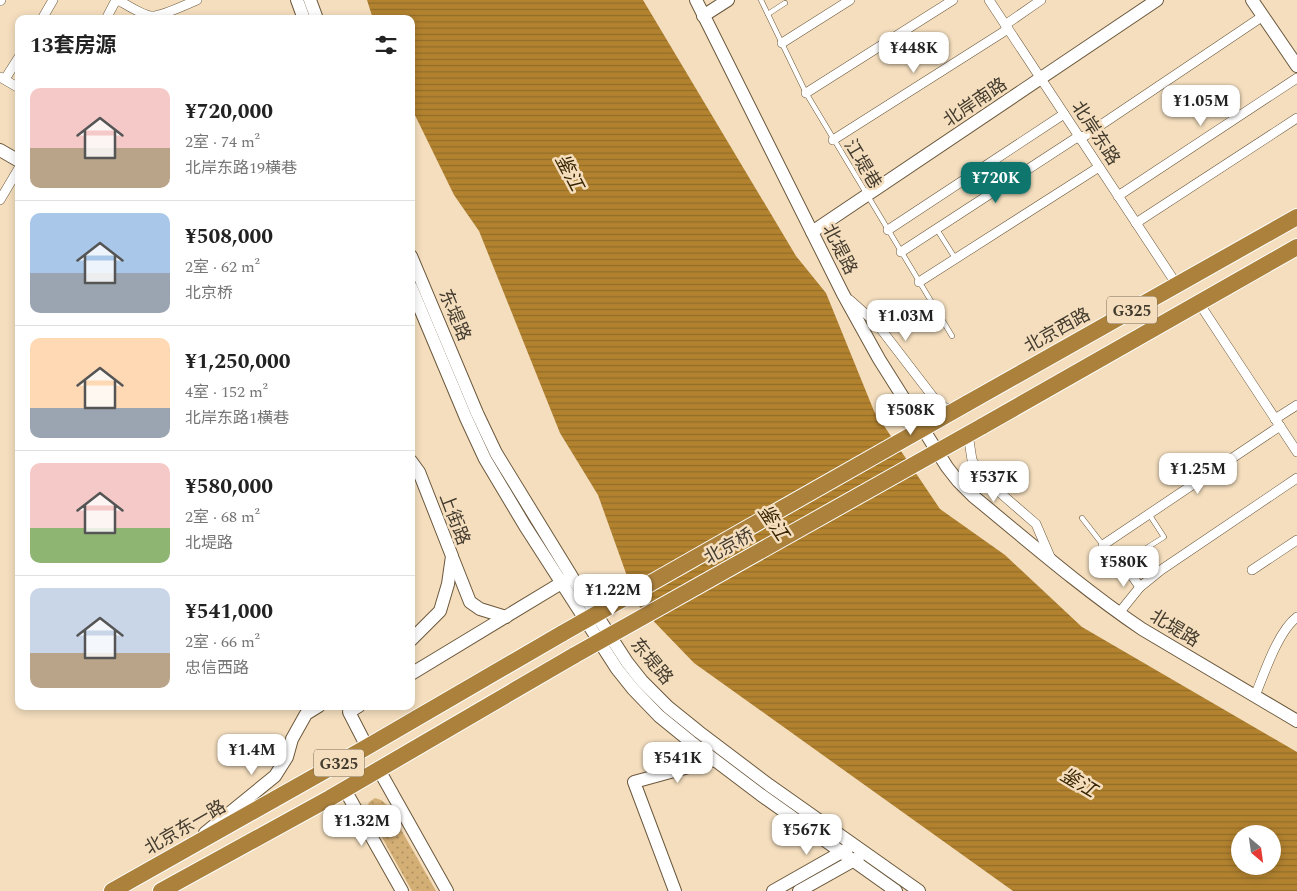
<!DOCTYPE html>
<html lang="zh">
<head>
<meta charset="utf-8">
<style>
  :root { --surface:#fff; --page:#f6f6f6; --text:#222; --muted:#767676; --line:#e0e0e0; --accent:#0f766e }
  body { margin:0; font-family:Spectral,"Noto Sans SC",serif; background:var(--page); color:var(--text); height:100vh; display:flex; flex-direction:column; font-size:19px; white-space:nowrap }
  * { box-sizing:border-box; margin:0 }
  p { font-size:16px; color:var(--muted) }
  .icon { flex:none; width:28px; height:28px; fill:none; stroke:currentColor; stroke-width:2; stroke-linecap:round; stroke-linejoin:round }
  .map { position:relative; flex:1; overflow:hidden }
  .side { position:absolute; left:15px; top:15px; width:400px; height:695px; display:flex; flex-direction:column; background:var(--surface); border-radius:10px; box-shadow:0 2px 8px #0003 }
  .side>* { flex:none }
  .needle { width:32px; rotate:151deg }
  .controls { position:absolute; left:1231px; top:825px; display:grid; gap:10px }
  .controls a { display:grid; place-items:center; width:50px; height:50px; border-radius:50%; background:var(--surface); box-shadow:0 2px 8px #0003; font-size:25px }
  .price { position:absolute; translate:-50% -42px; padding:0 11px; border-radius:10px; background:#fff; color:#222; font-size:16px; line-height:32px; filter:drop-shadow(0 1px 2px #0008) }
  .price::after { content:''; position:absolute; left:50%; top:30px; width:15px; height:11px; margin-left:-8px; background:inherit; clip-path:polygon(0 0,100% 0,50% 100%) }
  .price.current { background:var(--accent); color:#fff }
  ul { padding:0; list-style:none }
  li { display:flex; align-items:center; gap:15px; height:125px; padding:0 15px }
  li+li { border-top:1px solid var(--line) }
  li span { display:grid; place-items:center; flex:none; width:140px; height:100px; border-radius:10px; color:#555 }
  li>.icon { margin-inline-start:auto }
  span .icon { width:60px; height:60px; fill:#fffc; stroke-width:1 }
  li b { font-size:21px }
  h2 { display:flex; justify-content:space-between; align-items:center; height:60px; padding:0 15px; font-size:21px }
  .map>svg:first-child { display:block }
  .green { fill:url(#green-dots) }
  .water { fill:url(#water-rules); fill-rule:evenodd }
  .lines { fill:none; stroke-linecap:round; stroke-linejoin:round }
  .lane-casing { stroke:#6b583c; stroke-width:5.5 }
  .street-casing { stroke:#6b583c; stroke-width:10 }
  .secondary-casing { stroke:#6b583c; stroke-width:14 }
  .highway-casing { stroke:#fff; stroke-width:18 }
  .lane { stroke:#fff; stroke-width:4.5 }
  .street { stroke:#fff; stroke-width:9 }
  .secondary { stroke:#fff; stroke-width:12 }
  .highway { stroke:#ab813c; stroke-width:16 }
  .highway-bridge-casing { stroke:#fff; stroke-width:18; stroke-linecap:butt }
  .highway-bridge { stroke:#ab813c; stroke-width:16 }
  .labels { text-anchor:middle; stroke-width:5; stroke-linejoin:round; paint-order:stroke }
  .shield { fill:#f4debe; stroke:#786c59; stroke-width:1 }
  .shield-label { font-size:16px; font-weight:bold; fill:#433b2e }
  .street-label { font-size:18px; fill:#433b2e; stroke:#f4debe }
  .water-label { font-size:19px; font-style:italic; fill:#392501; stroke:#f4debe }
</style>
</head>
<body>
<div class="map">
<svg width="1297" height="891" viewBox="0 0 1297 891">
  <defs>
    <pattern id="green-dots" width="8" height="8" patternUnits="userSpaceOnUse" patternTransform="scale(1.25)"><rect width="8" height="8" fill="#d4af75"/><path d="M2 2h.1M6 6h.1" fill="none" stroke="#ae9060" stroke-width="1.8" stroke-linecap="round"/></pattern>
    <pattern id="water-rules" width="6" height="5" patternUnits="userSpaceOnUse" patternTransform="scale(1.25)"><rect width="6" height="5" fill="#b2822f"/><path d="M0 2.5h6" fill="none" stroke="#926c28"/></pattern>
  </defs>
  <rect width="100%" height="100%" fill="#f4debe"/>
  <polygon class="green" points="375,798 381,800 387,805 436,891 412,891 369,814 367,808 369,802"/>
  <path class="water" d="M 367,0 L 643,0 L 796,256 L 826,293 L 874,411 L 940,509 L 1005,555 L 1082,627 L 1297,752 L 1297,891 L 1013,891 L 694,663 L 637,604 L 598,495 L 560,433 L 479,231 L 454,195 L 411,107 L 411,19 L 373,19 ZM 1240,834 L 1272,834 L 1272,866 L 1240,866 Z"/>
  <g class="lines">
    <defs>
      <g id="lane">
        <polyline points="761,0 806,93 952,336"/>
        <polyline points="768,14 785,3"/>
        <polyline points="936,228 955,258"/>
        <polyline points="1082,518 1103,545"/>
        <polyline points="1123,563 1164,537 1149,514"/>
      </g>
      <g id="street">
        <path d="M 118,0 C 127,5 142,15 151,16 C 161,17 187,4 197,0"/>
        <polyline points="989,0 1177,285"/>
        <polyline points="0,1 1,0"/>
        <polyline points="42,19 53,0"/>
        <polyline points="106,19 116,0"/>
        <polyline points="1005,25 1041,0"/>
        <polyline points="782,43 850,0"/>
        <polyline points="0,77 19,88"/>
        <polyline points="5,79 19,57"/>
        <polyline points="806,93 953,0"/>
        <polyline points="1080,139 1263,16"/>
        <polyline points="833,140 1008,29"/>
        <polyline points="1118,196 1297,78"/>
        <polyline points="0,200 19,168"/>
        <polyline points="1136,223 1297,118"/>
        <polyline points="888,230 1064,114"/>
        <polyline points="901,252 1079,136"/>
        <polyline points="919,282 1099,167"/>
        <polyline points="850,300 877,324 940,406 954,410"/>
        <polyline points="1199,303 1297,452"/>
        <polyline points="1275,419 1297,405"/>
        <polyline points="968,434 972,460 977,468 990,484 1036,524 1051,559"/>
        <polyline points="1103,545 1280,426"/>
        <polyline points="1252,570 1297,540"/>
        <polyline points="1140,587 1161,570 1297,478"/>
        <polyline points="1119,613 1140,587 1123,563"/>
        <path d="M 1255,696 C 1264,674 1278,631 1297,617"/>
      </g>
      <g id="secondary">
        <polyline points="297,0 304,19"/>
        <polyline points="310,0 317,19"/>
        <path d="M 696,0 L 843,294 L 879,359 L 947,467 L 958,481 L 973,496 C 1029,542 1083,589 1142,629 L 1297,721"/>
        <polyline points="1252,0 1297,66"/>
        <polyline points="703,16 728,0"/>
        <polyline points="0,150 19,161"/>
        <polyline points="812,232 1157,0"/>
        <polyline points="411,256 477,413 496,453 572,577 627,662 642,681 668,707 699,732 769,785 919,891"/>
        <polyline points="411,287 466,418 485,459 525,526 617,669 633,689 659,716 691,742 761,795 896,891"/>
        <polyline points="411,461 419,472 452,556 448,584 440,611 411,640"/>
        <polyline points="453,559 470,602 480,609 506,617"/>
        <polyline points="411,674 568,579"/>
        <polyline points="359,706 349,712 367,747"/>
        <polyline points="379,770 447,891"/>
        <polyline points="345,790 402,891"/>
        <polyline points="205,833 275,776 287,757 292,739 306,714 319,706"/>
        <polyline points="675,891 634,782 714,760"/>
        <polyline points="773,891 847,849"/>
        <polyline points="799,891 858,858"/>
      </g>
      <g id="highway">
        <polyline points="966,404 1297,217"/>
        <polyline points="981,427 1297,247"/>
        <polyline points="112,891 367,747 563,633"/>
        <polyline points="161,891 330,798 575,655"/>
      </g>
    </defs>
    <use href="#lane" class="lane-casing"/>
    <use href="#street" class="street-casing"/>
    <use href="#secondary" class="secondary-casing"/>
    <use href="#highway" class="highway-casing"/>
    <use href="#lane" class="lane"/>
    <use href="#street" class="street"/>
    <use href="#secondary" class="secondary"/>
    <use href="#highway" class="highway"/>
    <defs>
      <g id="highway-bridge">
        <polyline points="563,633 966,404"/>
        <polyline points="575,655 981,427"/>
      </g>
    </defs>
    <use href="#highway-bridge" class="highway-bridge-casing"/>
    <use href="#highway-bridge" class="highway-bridge"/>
  </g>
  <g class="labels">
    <g class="shield">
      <rect x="1107" y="296.5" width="50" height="27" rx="4"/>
      <rect x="314" y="749.5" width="50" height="27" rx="4"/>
    </g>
    <g class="shield-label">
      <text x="1132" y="316">G325</text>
      <text x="339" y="769">G325</text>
    </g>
    <g class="street-label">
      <text transform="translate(975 102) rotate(-34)" y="6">北岸南路</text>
      <text transform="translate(1096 133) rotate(57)" y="6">北岸东路</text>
      <text transform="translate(863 164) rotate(59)" y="6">江堤巷</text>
      <text transform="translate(840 249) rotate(63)" y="6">北堤路</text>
      <text transform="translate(455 315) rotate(67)" y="6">东堤路</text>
      <text transform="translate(1057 330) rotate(-29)" y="6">北京西路</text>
      <text transform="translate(455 519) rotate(69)" y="6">上街路</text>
      <text transform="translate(729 546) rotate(-29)" y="6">北京桥</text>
      <text transform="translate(1175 628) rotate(31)" y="6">北堤路</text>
      <text transform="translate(652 661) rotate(50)" y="6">东堤路</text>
      <text transform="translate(185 827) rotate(-30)" y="6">北京东一路</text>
    </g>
    <g class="water-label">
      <text transform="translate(570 172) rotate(62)" y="7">鉴江</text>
      <text transform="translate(774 522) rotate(56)" y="7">鉴江</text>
      <text transform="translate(1079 782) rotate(31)" y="7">鉴江</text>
    </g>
  </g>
</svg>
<div class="controls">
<a><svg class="needle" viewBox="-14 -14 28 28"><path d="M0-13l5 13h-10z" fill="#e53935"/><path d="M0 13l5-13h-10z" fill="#767676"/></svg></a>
</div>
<b class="price" style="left:914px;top:74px">¥448K</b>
<b class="price" style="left:1201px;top:127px">¥1.05M</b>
<b class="price current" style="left:996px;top:204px">¥720K</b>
<b class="price" style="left:906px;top:342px">¥1.03M</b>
<b class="price" style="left:911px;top:436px">¥508K</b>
<b class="price" style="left:1198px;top:495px">¥1.25M</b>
<b class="price" style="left:994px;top:503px">¥537K</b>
<b class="price" style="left:1124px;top:588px">¥580K</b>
<b class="price" style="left:613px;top:616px">¥1.22M</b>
<b class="price" style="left:252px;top:776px">¥1.4M</b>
<b class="price" style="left:678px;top:784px">¥541K</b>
<b class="price" style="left:362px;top:847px">¥1.32M</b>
<b class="price" style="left:807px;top:856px">¥567K</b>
<section class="side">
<h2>13套房源<svg class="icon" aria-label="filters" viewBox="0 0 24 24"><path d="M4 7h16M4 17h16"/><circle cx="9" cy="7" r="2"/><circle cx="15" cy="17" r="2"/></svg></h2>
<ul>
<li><span style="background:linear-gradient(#f6c9c9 60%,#b9a48a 0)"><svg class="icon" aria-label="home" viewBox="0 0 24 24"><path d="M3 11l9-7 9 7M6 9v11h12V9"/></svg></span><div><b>¥720,000</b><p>2室 · 74 m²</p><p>北岸东路19横巷</p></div></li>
<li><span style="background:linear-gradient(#a9c7e8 60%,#9aa5b1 0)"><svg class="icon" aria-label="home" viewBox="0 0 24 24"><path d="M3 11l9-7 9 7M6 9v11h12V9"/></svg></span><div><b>¥508,000</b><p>2室 · 62 m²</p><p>北京桥</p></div></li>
<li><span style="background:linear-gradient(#ffd9b3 70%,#9aa5b1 0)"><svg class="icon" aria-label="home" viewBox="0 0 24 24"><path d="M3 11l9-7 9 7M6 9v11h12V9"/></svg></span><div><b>¥1,250,000</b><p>4室 · 152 m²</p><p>北岸东路1横巷</p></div></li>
<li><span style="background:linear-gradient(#f6c9c9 65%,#8fb573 0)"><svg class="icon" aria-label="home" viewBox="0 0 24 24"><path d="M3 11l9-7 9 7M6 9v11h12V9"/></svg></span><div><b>¥580,000</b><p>2室 · 68 m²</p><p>北堤路</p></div></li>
<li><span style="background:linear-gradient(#c9d6e8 65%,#b9a48a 0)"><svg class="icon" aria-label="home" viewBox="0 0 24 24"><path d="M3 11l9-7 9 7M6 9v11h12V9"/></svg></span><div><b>¥541,000</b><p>2室 · 66 m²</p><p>忠信西路</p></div></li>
</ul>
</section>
</div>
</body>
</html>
